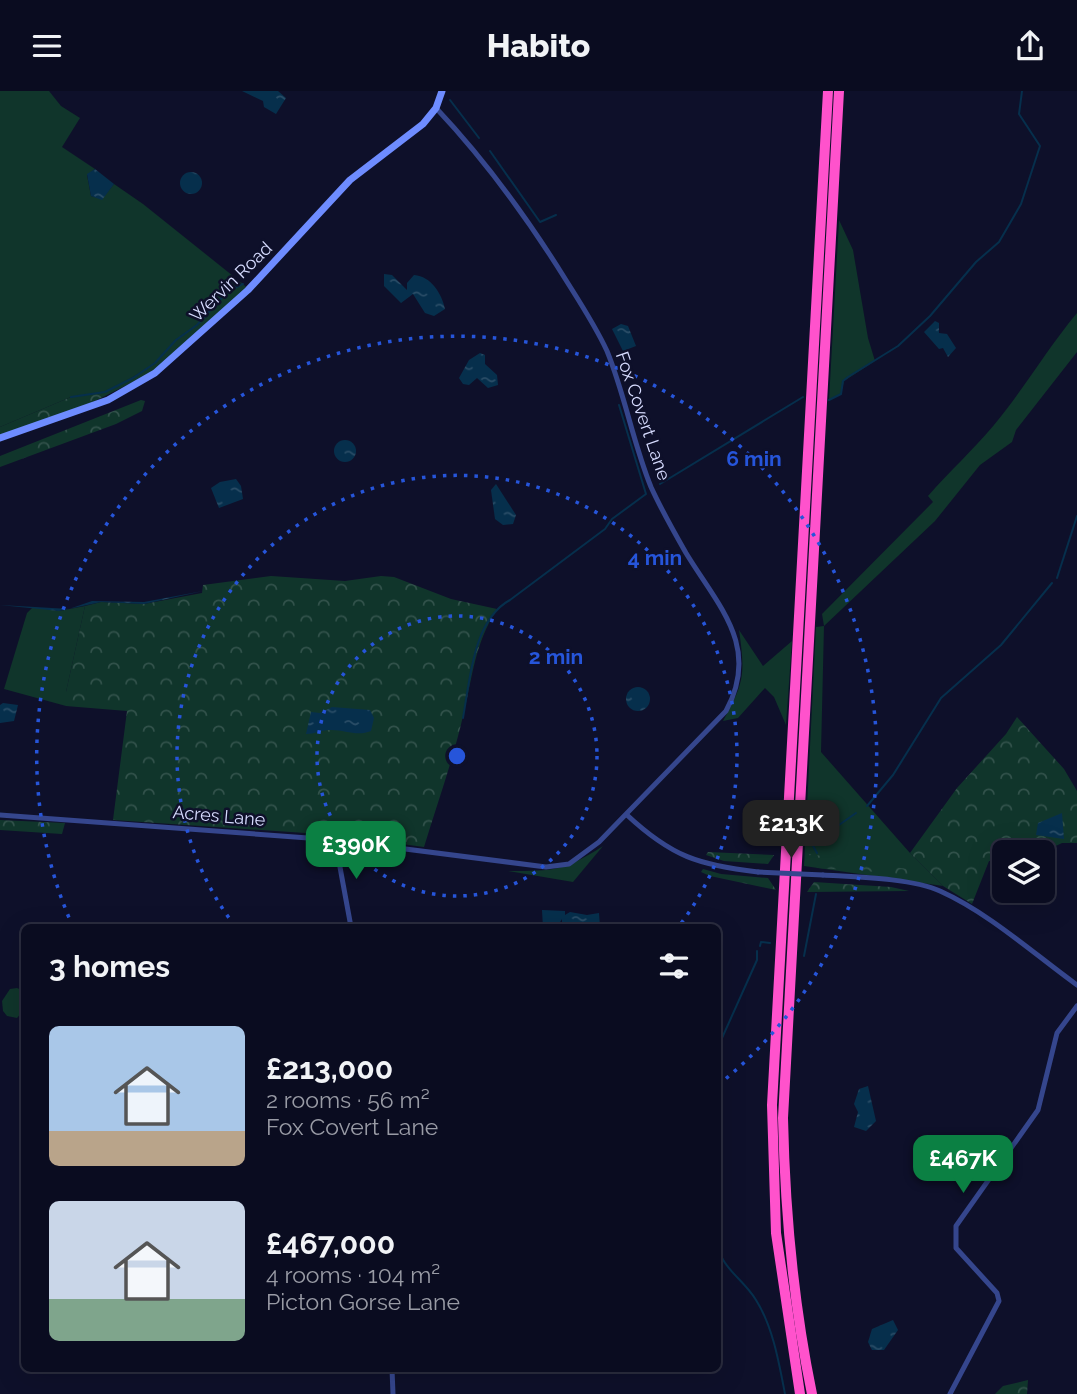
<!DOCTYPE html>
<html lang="en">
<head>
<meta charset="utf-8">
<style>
  :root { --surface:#0a0c20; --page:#131529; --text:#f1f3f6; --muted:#999ba5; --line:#2a2c3e; --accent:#0b8043 }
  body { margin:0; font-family:Raleway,sans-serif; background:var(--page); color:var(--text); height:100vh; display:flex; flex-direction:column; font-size:26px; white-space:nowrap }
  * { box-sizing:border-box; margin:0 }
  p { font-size:23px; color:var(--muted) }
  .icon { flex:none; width:38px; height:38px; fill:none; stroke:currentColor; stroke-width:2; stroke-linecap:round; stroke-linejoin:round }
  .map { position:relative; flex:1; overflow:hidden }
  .details { position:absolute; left:21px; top:833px; width:700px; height:448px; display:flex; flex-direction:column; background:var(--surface); border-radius:10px; box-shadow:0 7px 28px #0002,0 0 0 2px var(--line) }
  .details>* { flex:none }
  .controls { position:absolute; left:992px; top:749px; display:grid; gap:14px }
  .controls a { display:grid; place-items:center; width:63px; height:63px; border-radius:10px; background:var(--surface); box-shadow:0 7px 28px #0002,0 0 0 2px var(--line); font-size:35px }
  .price { position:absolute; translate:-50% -60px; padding:0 16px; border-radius:14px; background:var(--accent); color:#fff; font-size:23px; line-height:46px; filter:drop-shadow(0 2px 4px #0008) }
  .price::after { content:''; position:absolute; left:50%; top:42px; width:21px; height:16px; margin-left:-10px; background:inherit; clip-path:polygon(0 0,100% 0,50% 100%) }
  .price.current { background:#222; color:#fff }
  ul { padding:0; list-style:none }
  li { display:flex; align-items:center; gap:21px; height:175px; padding:0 28px }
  li span { display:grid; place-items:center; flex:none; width:196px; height:140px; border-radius:10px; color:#555 }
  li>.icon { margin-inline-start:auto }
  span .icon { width:84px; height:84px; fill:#fffc; stroke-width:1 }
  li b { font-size:30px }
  h2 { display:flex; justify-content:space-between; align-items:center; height:84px; padding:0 28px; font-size:30px }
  header { display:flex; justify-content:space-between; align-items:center; height:91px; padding:0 28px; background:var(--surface); font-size:32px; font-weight:800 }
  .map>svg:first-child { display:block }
  .grass { fill:#10352b }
  .forest { fill:url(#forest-crowns) }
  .water { fill:url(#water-ripples) }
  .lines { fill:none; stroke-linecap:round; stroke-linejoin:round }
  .stream { stroke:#062f4c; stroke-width:2 }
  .street { stroke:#35468d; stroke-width:5 }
  .secondary { stroke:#6e8cff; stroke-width:7 }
  .highway { stroke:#ff52cc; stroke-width:10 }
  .street-bridge { stroke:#35468d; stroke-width:5 }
  .ring { fill:none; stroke:#2655da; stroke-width:3.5; stroke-dasharray:3.5 7 }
  .labels { text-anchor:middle; stroke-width:5; stroke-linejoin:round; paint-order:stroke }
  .street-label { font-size:18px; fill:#d7dcff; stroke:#0e102a }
  .centre { fill:#2655da; stroke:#0e102a; stroke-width:3.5 }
  .ring-label { font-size:21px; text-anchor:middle; font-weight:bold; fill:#2655da; stroke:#0e102a; stroke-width:5; stroke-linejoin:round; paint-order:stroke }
</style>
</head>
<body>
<header><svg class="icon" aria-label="menu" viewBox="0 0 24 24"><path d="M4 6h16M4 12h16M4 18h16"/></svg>Habito<svg class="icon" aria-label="share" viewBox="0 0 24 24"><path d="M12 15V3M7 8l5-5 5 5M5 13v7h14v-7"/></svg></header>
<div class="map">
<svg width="1077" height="1303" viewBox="0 0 1077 1303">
  <defs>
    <pattern id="forest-crowns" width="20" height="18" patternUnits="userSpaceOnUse" patternTransform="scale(1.75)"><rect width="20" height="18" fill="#10352b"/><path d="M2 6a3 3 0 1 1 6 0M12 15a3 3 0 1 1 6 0" fill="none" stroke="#32524b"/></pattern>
    <pattern id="water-ripples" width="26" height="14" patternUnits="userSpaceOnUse" patternTransform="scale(1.75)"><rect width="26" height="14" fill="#062f4c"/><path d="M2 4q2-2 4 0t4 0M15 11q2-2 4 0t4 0" fill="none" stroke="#2a4d67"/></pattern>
  </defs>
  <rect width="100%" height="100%" fill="#0e102a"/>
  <g class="grass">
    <polygon points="0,0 49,0 61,15 80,27 62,56 95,78 87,84 91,105 102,108 114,93 143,113 243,193 228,200 197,234 176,249 155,272 133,286 105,301 71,306 0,336"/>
    <polygon points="839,129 853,159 868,247 875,270 844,290 841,303 829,309"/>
    <path d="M 1077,222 L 1077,261 L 1016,339 L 1012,351 L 980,374 L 935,430 L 824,535 L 821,661 L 910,762 L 943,795 L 804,775 L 816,536 L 824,535 L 822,523 L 933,411 L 928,405 C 949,381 973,359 994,334 C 1024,298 1047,258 1077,222 Z"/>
    <polygon points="85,515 66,601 66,615 4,598 27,522 33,516 59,520"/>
    <path d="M 739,539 L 763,575 L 792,550 L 786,634 L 774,606 L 765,597 L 738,627 L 723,630 C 745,591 745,582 739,539 Z"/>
    <path d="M 603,755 L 573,791 L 508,780 C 554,780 564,780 603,755 Z"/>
    <polygon points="17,897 24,900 24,919 17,927 7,925 3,920 2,910 10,898"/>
  </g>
  <g class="forest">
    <polygon points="243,193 247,197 157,279 89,313 0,344 0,336 71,306 105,301 133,286 155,272 176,249 197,234 228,200"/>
    <polygon points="141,309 145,310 142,320 116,333 0,376 0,365"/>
    <path d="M 381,485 L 394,486 L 451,508 L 497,518 C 474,554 473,585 463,625 C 453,669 437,713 424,756 L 335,744 L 113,729 L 127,620 L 66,615 L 66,601 L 85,515 L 101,511 L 144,513 L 202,502 L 203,494 L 271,485 L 345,490 Z"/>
    <polygon points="1017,626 1064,678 1077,700 1077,752 1062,752 1043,761 1004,761 1004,769 989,770 972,813 943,795 910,762 957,697 1006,643"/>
    <polygon points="0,729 65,732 62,743 0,739"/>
    <polygon points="708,761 774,764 768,773 724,770 706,764"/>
    <polygon points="809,763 914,779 912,786 893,782 817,777"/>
    <polygon points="703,778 721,783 768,787 776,799 710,785 701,781"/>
    <polygon points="814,791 891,796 909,800 807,801"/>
    <polygon points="1028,1289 1027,1303 995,1303 1003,1295"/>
  </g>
  <g class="water">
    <polygon points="242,0 278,0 286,7 276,23 264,16 263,10"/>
    <polygon points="95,78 114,93 102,109 91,105 87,83"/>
    <circle cx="191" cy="92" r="11"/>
    <path d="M 384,183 L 392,184 L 407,199 L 407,192 L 414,184 C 431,185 442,203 445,218 L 434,225 L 425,222 L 413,203 L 401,212 L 384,195 Z"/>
    <polygon points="935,230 939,232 939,242 947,243 956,257 948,266 943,257 939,258 924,241"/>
    <polygon points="621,233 628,235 636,255 623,260 612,238"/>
    <polygon points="480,262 485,264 485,273 497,284 498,294 488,297 477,287 469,294 463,293 459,287 469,269"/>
    <circle cx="345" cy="360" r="11"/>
    <polygon points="236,388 241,395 243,408 219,417 211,397 220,391"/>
    <polygon points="496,393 516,424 513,433 503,434 495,428 491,399"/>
    <polygon points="203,500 144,513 101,511 59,520 0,514 69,518 92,510 144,511"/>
    <circle cx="638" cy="608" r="12"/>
    <polygon points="3,612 18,614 14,630 0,632 0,614"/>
    <path d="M 332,616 L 370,619 L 374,627 L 371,640 C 356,646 344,638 329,639 C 321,639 315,643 306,643 L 311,621 L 320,622 Z"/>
    <polygon points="1062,722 1064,748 1036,744 1038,732"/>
    <polygon points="542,819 565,820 565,824 570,821 587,824 599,822 600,836 562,836 562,828 557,836 543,836"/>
    <polygon points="868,995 876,1030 866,1040 854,1036 858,1021 854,1013 859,998"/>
    <polygon points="893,1229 898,1239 884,1259 872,1259 868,1251 872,1238"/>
  </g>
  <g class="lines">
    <g class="stream">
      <polyline points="450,9 479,47"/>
      <polyline points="490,60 540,131 556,124"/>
      <polyline points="71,306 105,301 133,287 155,272 176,249 197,234 228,200 243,193"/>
      <polyline points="829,309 841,303 843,290 848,286 898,255 930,225 976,171 999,151 1021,113 1040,55 1019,23 1022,0"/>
      <polyline points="660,393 803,306"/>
      <polyline points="1057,487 1077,425"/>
      <path d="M 463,627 C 470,589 473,529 510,509 L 605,438 L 612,428 L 646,403 L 619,314"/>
      <polyline points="867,715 893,684 941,607 1001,554 1052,492"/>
      <polyline points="817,762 812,753 856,722"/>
      <polyline points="760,855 761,851 770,852"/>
      <polyline points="804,865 816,803"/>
      <polyline points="718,956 757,869 757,860"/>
      <path d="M 718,1157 C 724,1179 744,1189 756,1209 C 773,1236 779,1272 785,1303"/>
    </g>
    <g class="street">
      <path d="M 0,724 L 335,749 L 546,776 L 569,773 L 599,751 L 726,620 C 761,555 718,515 686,462 C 674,441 661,418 651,396 C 633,352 625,304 607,260 C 595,234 579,210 564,186 C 526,125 486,70 436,17"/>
      <path d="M 627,724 C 672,766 699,774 758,781"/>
      <polyline points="335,749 351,836"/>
      <path d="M 823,784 C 855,786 911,787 940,800 C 989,822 1034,863 1077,894"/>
      <polyline points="392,1278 393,1303"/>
      <polyline points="950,1303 999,1210 997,1202 956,1157 956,1135 1038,1019 1057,942 1077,915"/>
    </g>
    <polyline class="secondary" points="0,347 108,309 155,282 248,199 350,89 423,33 436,17 442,0"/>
    <g class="highway">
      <polyline points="800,1303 776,1142 772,1014 828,0"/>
      <path d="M 812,1303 C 793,1211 785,1121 783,1027 L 839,0"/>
    </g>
    <polyline class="street-bridge" points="758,781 823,784"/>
  </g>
  <g class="ring">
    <circle cx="457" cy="665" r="140"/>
    <path d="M235 835A280 280 0 1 1 679 835"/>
    <path d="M73 836A420 420 0 1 1 718 994"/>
  </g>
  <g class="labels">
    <g class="street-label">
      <text transform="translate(231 191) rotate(-44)" y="6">Wervin Road</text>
      <text transform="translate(643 325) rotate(71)" y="6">Fox Covert Lane</text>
      <text transform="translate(219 725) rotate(5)" y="6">Acres Lane</text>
    </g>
  </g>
  <circle cx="457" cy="665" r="10" class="centre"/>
  <g class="ring-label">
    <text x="754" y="375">6 min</text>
    <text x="655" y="474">4 min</text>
    <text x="556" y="573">2 min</text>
  </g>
</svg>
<div class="controls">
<a><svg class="icon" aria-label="layers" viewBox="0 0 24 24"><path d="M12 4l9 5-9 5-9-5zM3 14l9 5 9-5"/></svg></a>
</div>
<b class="price current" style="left:791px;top:769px">£213K</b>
<b class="price" style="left:356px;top:790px">£390K</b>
<b class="price" style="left:963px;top:1104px">£467K</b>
<section class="details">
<h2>3 homes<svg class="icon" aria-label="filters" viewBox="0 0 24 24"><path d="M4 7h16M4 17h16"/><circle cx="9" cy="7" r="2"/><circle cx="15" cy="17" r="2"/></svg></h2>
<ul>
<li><span style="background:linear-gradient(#a9c7e8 75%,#b9a48a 0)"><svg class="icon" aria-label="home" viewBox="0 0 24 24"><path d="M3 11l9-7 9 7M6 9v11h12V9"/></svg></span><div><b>£213,000</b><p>2 rooms · 56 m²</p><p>Fox Covert Lane</p></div></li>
<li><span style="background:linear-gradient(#c9d6e8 70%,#7fa58c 0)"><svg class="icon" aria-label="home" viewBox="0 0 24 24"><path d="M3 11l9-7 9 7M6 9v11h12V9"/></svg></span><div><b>£467,000</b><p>4 rooms · 104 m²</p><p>Picton Gorse Lane</p></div></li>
</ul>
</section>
</div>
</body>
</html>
